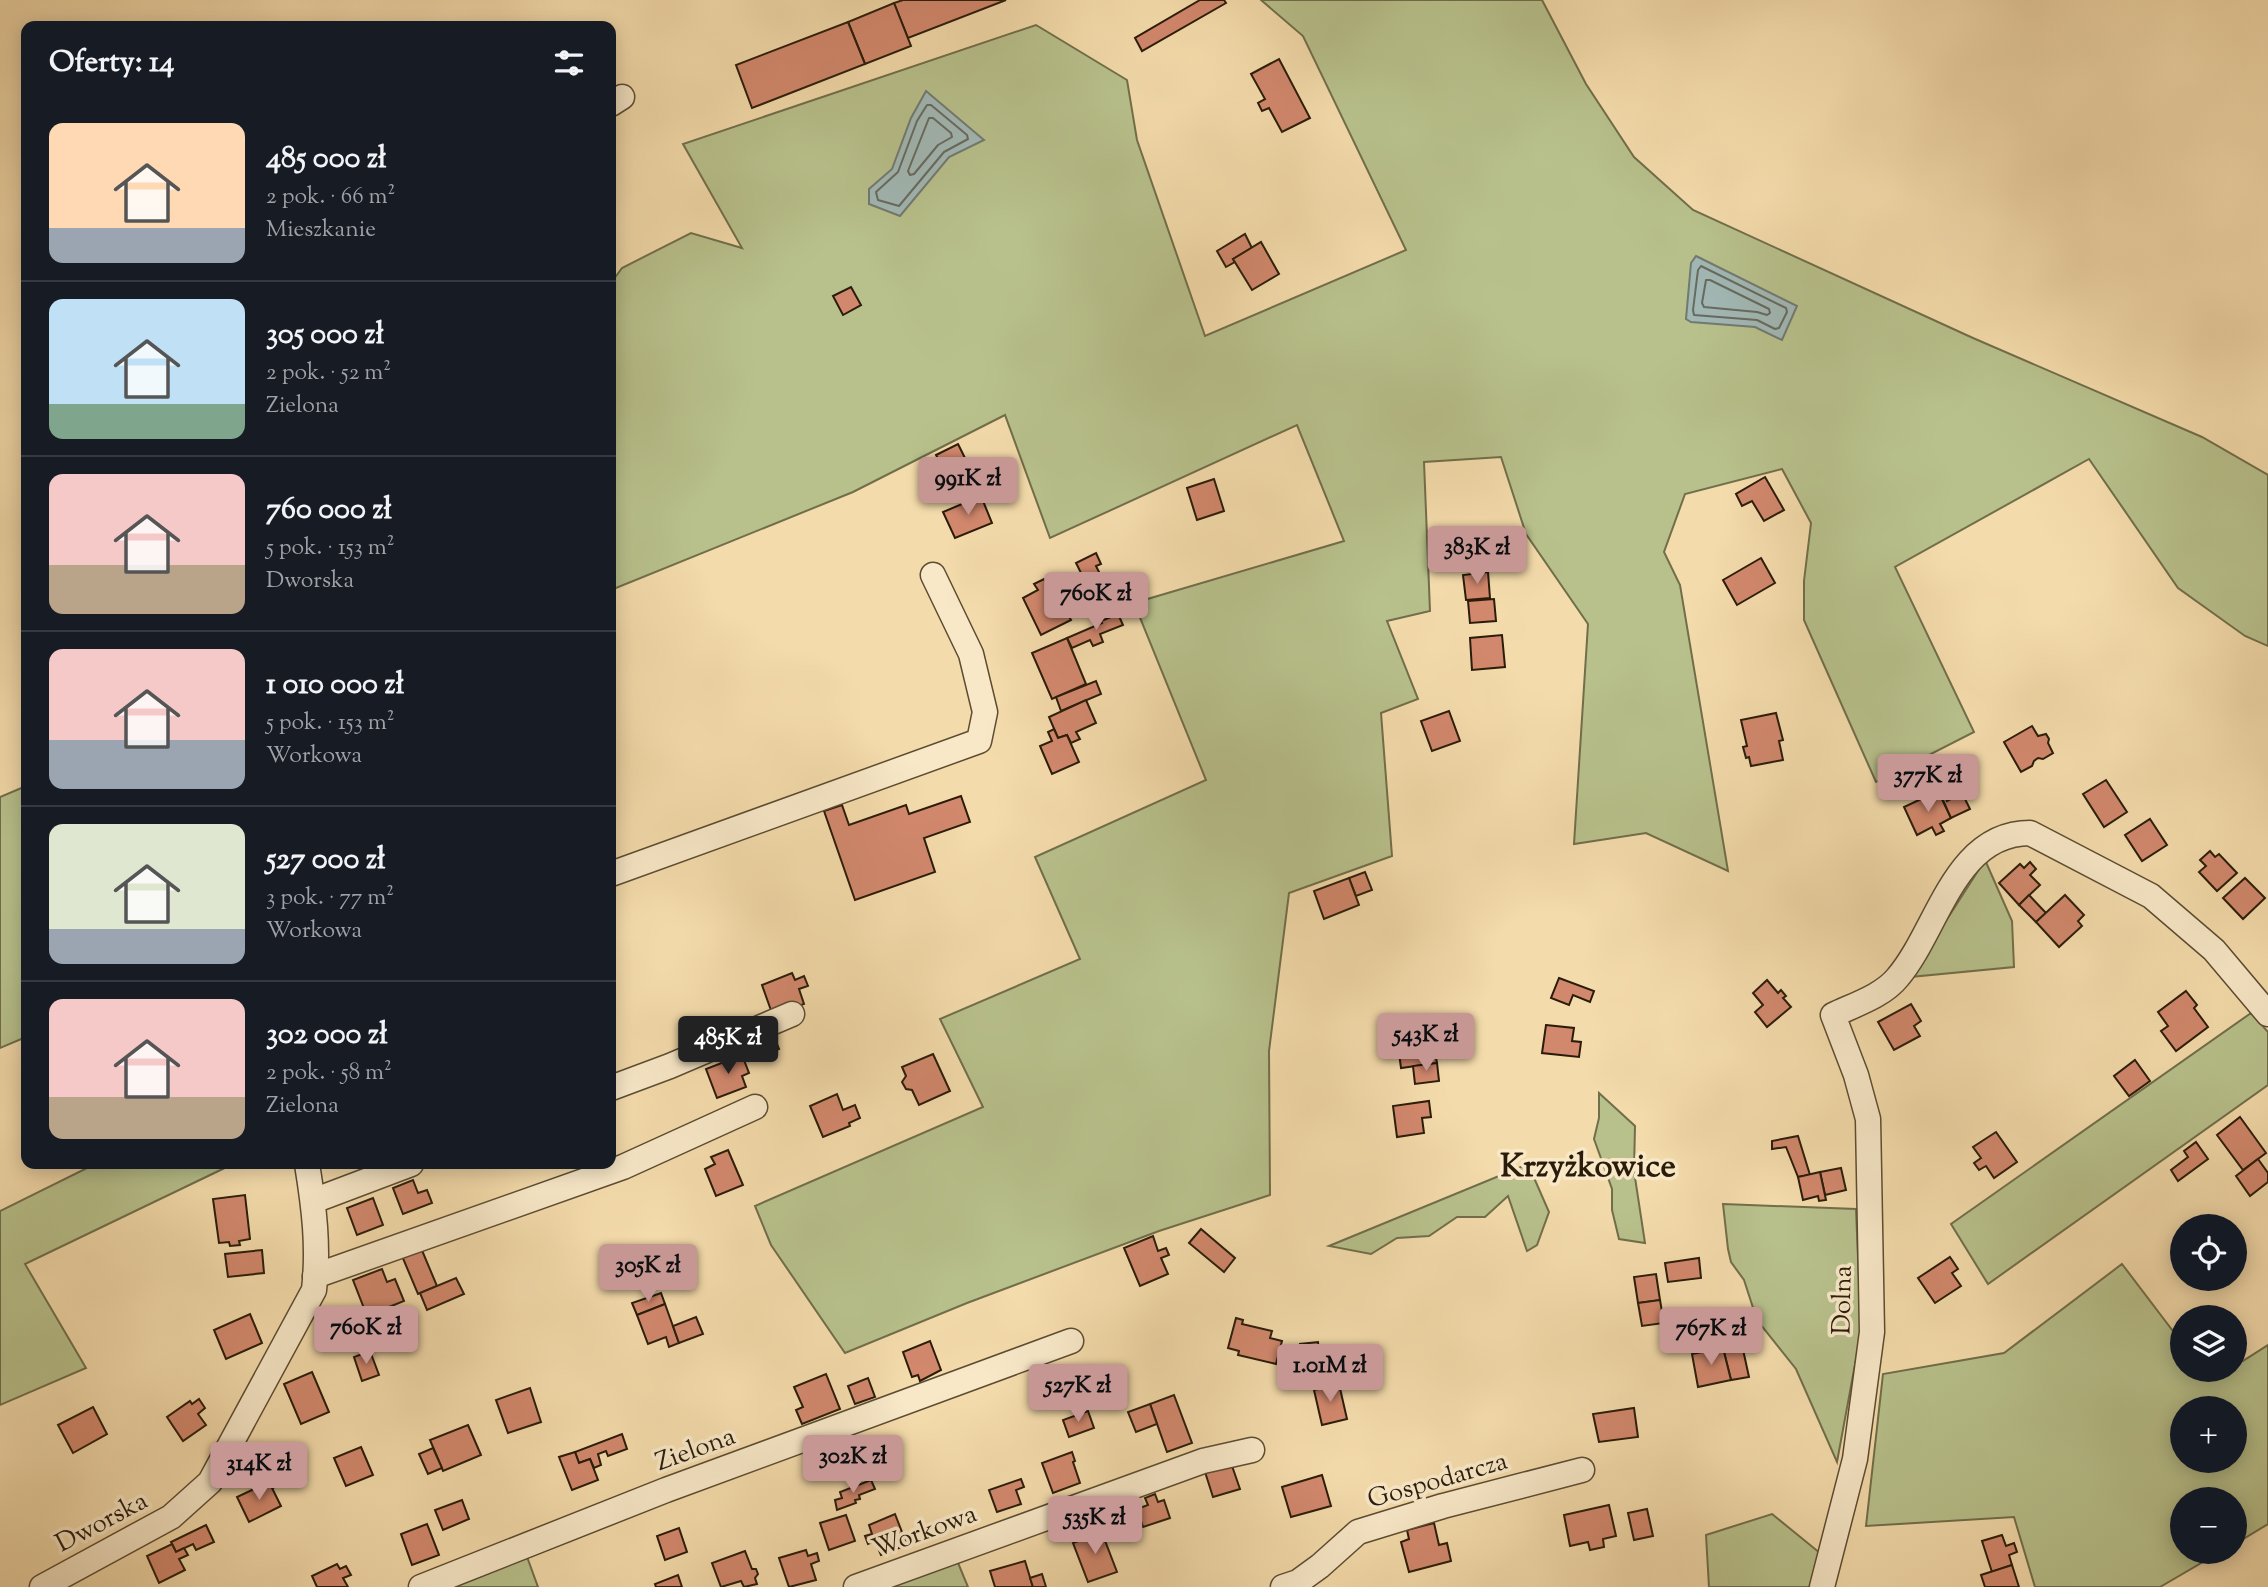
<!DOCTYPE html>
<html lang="pl">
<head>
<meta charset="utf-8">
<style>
  :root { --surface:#171b24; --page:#242831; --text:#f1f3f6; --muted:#9ea1a6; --line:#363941; --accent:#c59692 }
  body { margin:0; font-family:"Sorts Mill Goudy",serif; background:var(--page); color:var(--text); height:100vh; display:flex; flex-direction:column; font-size:26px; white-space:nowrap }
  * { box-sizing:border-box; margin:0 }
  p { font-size:23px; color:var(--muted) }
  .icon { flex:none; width:38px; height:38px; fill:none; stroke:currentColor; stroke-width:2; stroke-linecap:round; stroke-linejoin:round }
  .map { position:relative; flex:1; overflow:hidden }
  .sheet { position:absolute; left:21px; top:21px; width:595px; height:1148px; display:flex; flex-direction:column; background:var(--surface); border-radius:14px; box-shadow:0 4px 18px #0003 }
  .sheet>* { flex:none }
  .tools { position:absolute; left:2170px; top:1214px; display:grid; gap:14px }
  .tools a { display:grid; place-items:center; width:77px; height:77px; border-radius:50%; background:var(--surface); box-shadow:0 4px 18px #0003; font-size:35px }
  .price { position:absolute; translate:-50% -60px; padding:0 16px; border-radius:7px; background:var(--accent); color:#111; font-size:23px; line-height:46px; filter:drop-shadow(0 2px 4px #0008) }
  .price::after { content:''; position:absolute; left:50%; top:42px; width:21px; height:16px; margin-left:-10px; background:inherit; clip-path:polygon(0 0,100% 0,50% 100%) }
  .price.active { background:#222; color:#fff }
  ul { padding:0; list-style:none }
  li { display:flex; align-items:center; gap:21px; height:175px; padding:0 28px }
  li+li { border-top:2px solid var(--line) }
  li span { display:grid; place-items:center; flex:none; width:196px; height:140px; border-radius:14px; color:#555 }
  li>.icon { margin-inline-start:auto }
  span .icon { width:84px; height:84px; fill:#fffc; stroke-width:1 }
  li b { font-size:30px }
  h2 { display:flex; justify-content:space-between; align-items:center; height:84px; padding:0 28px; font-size:30px }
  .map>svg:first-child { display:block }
  .green { fill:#b8c18c; stroke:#716e4b; stroke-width:2; fill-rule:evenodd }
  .water { fill:#a1b8b5; stroke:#717a71; stroke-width:2 }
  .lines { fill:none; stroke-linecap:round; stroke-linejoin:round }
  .shore { stroke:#666a60; stroke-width:2 }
  .building { fill:#d2886d; stroke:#2a1c0a; stroke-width:2 }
  .minor-casing { stroke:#5c4c32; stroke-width:27 }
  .minor { stroke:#f8e8c8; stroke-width:24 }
  .labels { text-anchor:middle; stroke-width:7; stroke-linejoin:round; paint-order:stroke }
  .street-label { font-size:26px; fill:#2a1c0a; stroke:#f8e8c8 }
  .district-label { font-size:33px; font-weight:bold; fill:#2a1c0a; stroke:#f8e8c8 }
</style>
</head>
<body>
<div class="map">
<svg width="2268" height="1587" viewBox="0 0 2268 1587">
  <rect width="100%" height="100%" fill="#f4dbab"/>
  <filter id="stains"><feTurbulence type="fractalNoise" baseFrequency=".00286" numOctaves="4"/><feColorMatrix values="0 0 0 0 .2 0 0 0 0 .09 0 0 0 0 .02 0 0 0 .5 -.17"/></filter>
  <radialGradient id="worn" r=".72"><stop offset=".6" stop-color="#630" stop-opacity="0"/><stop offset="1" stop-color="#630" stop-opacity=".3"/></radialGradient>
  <g class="green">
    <polygon points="1261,0 1542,0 1586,84 1634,157 1693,210 1973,338 2202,437 2268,475 2268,646 2245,636 2178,588 2089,459 1895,567 1974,732 1876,782 1804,620 1804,581 1811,523 1782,469 1685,494 1664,552 1680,585 1728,871 1646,833 1574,844 1588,624 1526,534 1501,457 1424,462 1430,611 1387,621 1418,699 1381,713 1392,856 1289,893 1269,1051 1270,1195 1159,1231 967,1303 845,1353 771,1245 755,1206 983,1107 940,1019 1080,959 1035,857 1206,780 1134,603 1344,541 1297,425 1050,538 1005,415 853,492 611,590 611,283 622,268 691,233 742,248 683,144 1036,25 1127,80 1137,140 1205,336 1406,250 1303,36"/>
    <polygon points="26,786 26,1037 0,1048 0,797"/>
    <polygon points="1985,860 2012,921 2014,967 1910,977"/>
    <polygon points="2251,1013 2268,1032 2268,1085 1988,1284 1951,1224"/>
    <polygon points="1599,1093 1635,1126 1634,1171 1645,1243 1619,1239 1612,1210 1612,1189 1594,1139 1599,1118"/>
    <polygon points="95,1164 233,1164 25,1264 86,1368 0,1405 0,1211"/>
    <polygon points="1528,1164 1549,1212 1537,1245 1527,1251 1508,1196 1485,1217 1457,1217 1429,1236 1397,1238 1371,1254 1329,1246"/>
    <polygon points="1723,1204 1856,1209 1861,1332 1837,1462 1796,1369 1757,1320 1744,1280 1731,1262 1728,1249"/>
    <path d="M 2122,1264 L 2182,1343 L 2182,1370 L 2203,1370 L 2212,1380 L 2228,1370 L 2235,1370 L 2235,1366 L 2268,1345 L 2268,1524 L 2235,1544 L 2235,1500 L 2182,1500 L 2182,1552 L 2220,1552 L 2160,1587 L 2035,1587 L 2014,1517 L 1866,1526 L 1883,1374 L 2004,1353 ZM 2182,1409 L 2235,1409 L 2235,1461 L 2182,1461 Z"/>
    <polygon points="1772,1514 1820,1553 1811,1587 1709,1587 1706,1535"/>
    <polygon points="526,1554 538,1587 441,1587"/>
    <polygon points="956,1558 968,1587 880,1587"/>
  </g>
  <g class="water">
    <polygon points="926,91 984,140 949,157 900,216 869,204 869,189 892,169 911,118"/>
    <polygon points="1696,256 1797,306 1782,340 1755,327 1691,322 1686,319 1691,263"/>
  </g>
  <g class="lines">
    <g class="shore">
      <polygon points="927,105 931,105 967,135 968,139 944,152 899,206 878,200 876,192 898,172 917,121"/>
      <polygon points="929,118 933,118 951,133 952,137 938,145 914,174 910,175 908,171"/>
      <polygon points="1701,266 1786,308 1787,312 1779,328 1775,329 1757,320 1694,315 1693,310 1698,270"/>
      <polygon points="1706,280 1710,280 1769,309 1770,313 1767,315 1757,312 1704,307 1702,303"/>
    </g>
  </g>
  <g class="building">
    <polygon points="903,0 1006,0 908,38 894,3"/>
    <polygon points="1200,0 1224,0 1226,3 1142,51 1135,38"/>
    <polygon points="894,3 911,46 865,64 848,22"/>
    <polygon points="848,22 865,64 752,108 736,65"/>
    <polygon points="1279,59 1310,118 1282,132 1269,108 1262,111 1258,103 1265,99 1251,74"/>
    <polygon points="1245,234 1252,248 1233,259 1235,262 1226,267 1217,251"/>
    <polygon points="1261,242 1279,274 1252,290 1233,259"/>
    <polygon points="851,287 861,305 843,315 833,296"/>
    <polygon points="958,444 966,460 944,470 936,455"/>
    <polygon points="1004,468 1012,488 983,501 981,496 963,504 956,487"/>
    <polygon points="1765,477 1784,510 1764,521 1752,501 1742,506 1736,494"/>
    <polygon points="1214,479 1224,511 1197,520 1187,488"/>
    <polygon points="981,496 992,523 955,538 943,512"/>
    <polygon points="1096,553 1101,564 1096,566 1100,574 1085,581 1076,563"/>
    <polygon points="1761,558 1775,583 1737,605 1723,580"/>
    <polygon points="1488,572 1490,598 1466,600 1463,575"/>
    <polygon points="1044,579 1047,585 1052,583 1071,620 1041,635 1023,598 1038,590 1034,584"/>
    <polygon points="1494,599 1496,621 1470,623 1468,601"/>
    <polygon points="1118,614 1123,625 1100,634 1103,642 1093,646 1090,640 1072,648 1067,638 1102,623 1101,621"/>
    <polygon points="1502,635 1505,667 1472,670 1470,638"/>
    <polygon points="1067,638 1086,684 1052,699 1032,653"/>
    <polygon points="1096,681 1101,694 1061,711 1056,697"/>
    <polygon points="1086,700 1096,723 1076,732 1080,739 1071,743 1067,735 1058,738 1049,717"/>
    <polygon points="1449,711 1460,741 1432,751 1421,721"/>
    <polygon points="1776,713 1783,740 1779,741 1783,760 1751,766 1749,757 1746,758 1743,747 1747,746 1741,720"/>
    <polygon points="2032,726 2038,736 2046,734 2049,739 2048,743 2053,753 2043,759 2038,758 2034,761 2032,766 2021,772 2004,742"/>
    <polygon points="1054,729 1058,738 1067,735 1079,762 1052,774 1040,746 1052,741 1048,732"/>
    <polygon points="2106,780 2127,812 2104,827 2083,794"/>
    <polygon points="1938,791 1951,818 1940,824 1944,831 1936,835 1932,827 1917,835 1904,807"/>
    <polygon points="1962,793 1970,809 1951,818 1942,798 1946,797 1947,801"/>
    <polygon points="961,796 970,822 924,838 935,872 855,900 824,811 842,805 849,825 906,805 909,814"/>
    <polygon points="2150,819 2167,845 2142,861 2125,835"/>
    <polygon points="2210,851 2215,857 2219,854 2237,873 2217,891 2199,872 2206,866 2200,860"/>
    <polygon points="2030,862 2036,869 2030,875 2040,885 2019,905 1999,883 2020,864 2024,868"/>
    <polygon points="1365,872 1372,890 1356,896 1349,878"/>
    <polygon points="1349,878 1359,905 1324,919 1314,891"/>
    <polygon points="2245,878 2265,898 2243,919 2223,898"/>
    <polygon points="2029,895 2046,913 2036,922 2019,905"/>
    <polygon points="2065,895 2084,915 2078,921 2082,926 2059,947 2036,922"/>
    <polygon points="792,973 795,980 804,976 808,986 799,989 804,1004 773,1016 762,985"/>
    <polygon points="1559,978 1594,991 1590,1002 1573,995 1569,1005 1551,998"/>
    <polygon points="1767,980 1778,993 1781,990 1786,996 1783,998 1791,1007 1767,1027 1755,1012 1763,1005 1753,993"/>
    <polygon points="2186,991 2197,1005 2194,1008 2208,1027 2176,1051 2161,1031 2168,1026 2158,1012"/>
    <polygon points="1911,1004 1921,1021 1914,1026 1920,1036 1894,1050 1878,1022"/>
    <polygon points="1546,1025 1574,1028 1572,1041 1581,1042 1579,1057 1542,1053"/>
    <polygon points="772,1031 779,1049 749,1061 742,1042"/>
    <polygon points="1434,1048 1437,1063 1401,1068 1399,1053"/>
    <polygon points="933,1054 950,1091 919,1105 912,1090 906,1089 902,1082 906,1076 902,1067"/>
    <polygon points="742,1055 749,1073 742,1076 746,1087 717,1098 706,1069"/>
    <polygon points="2135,1060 2150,1081 2129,1096 2114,1076"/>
    <polygon points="1437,1063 1439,1081 1415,1084 1413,1066"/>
    <polygon points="837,1094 843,1110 855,1105 860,1118 849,1123 850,1126 823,1137 810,1106"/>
    <polygon points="1429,1101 1431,1117 1422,1118 1424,1133 1397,1137 1393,1106"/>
    <polygon points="2240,1117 2266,1153 2243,1170 2217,1135"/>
    <polygon points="1996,1132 2017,1162 1994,1178 1986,1166 1979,1170 1974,1163 1981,1158 1973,1147"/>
    <polygon points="1798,1136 1810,1175 1798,1177 1786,1147 1772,1149 1772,1141"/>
    <polygon points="2196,1142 2208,1159 2178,1181 2171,1170 2188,1157 2184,1151"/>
    <polygon points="728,1150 743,1185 716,1196 705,1169 715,1164 711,1157"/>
    <polygon points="2258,1159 2268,1173 2268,1182 2250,1196 2236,1176"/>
    <polygon points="1841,1168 1846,1190 1825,1195 1820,1172"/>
    <polygon points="1820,1172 1826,1200 1819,1201 1818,1196 1803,1200 1798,1177"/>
    <polygon points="413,1180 418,1193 427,1190 432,1203 403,1214 393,1188"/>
    <polygon points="245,1195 250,1239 239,1241 240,1245 230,1246 229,1242 219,1243 213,1199"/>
    <polygon points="373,1198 383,1225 357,1235 347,1208"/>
    <polygon points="1201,1229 1235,1258 1224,1272 1189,1243"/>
    <polygon points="1153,1236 1158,1251 1166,1248 1169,1255 1161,1258 1168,1274 1140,1286 1124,1248"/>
    <polygon points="421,1248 437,1286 418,1294 402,1256"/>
    <polygon points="262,1250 264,1273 228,1277 225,1254"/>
    <polygon points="1950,1257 1958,1269 1952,1273 1961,1286 1935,1303 1918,1278"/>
    <polygon points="1699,1258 1701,1278 1668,1282 1665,1263"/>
    <polygon points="382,1269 387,1282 395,1279 404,1301 367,1316 353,1280"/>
    <polygon points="1656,1274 1660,1300 1638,1303 1634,1277"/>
    <polygon points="456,1278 464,1294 427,1310 420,1293"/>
    <polygon points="661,1293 665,1304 637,1315 632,1303"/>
    <polygon points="1660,1300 1664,1323 1642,1326 1638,1303"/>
    <polygon points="665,1304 679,1343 669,1347 666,1337 648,1344 637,1315"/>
    <polygon points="250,1314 262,1343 226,1359 214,1330"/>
    <polygon points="696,1317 703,1334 679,1343 673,1326"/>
    <polygon points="1236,1318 1243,1320 1242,1324 1272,1331 1270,1338 1282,1341 1276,1364 1238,1355 1239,1351 1228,1348"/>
    <polygon points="930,1341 941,1370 920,1381 918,1375 912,1377 903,1352"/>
    <polygon points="1318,1342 1321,1368 1303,1370 1300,1344"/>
    <polygon points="1742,1345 1749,1377 1731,1380 1723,1348"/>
    <polygon points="1723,1348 1731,1380 1698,1387 1692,1354"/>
    <polygon points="370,1351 379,1375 362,1381 354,1357"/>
    <polygon points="1372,1359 1375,1374 1338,1381 1339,1384 1314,1390 1311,1379 1336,1373 1335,1368"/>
    <polygon points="312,1372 329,1412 301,1424 284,1384"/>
    <polygon points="826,1374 840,1409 802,1424 796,1410 803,1407 794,1387"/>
    <polygon points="868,1378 875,1397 855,1404 848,1386"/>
    <polygon points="1339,1384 1347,1419 1322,1425 1314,1390"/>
    <polygon points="530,1388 541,1422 508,1433 496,1400"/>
    <polygon points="1174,1395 1192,1443 1167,1452 1150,1404"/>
    <polygon points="199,1399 205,1408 198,1414 206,1425 183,1441 167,1417 190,1401 192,1404"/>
    <polygon points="1150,1404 1157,1424 1136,1432 1128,1412"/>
    <polygon points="93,1407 107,1434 73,1453 58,1425"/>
    <polygon points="1634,1408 1638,1437 1599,1442 1593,1414"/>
    <polygon points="1088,1411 1094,1428 1069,1437 1063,1420"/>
    <polygon points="468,1425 481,1455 443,1471 430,1440"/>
    <polygon points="622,1434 627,1449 608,1456 606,1451 598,1454 601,1465 594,1468 590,1459 579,1463 575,1452"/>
    <polygon points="361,1447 373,1475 346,1486 334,1458"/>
    <polygon points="433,1448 442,1468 428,1474 419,1454"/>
    <polygon points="575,1452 579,1463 590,1459 598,1480 572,1490 559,1457"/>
    <polygon points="1072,1452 1075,1461 1073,1462 1080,1483 1053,1493 1042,1463"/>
    <polygon points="1231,1463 1240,1489 1213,1497 1205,1472"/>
    <polygon points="287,1467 292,1478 273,1488 269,1482 262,1485 259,1480"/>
    <polygon points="1322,1475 1331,1506 1291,1517 1282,1487"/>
    <polygon points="1021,1479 1024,1487 1016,1490 1021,1504 997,1512 989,1490"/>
    <polygon points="871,1480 875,1489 859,1495 860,1499 855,1500 856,1503 837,1510 835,1500 842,1498 840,1492"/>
    <polygon points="269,1482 281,1506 249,1522 237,1497"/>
    <polygon points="1155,1494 1158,1502 1164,1500 1170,1518 1143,1527 1137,1509 1148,1505 1145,1498"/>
    <polygon points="462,1500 469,1519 443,1530 435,1510"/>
    <polygon points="1609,1505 1616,1536 1603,1539 1604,1547 1590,1550 1588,1542 1570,1546 1564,1515"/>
    <polygon points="1647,1509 1653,1536 1634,1540 1628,1513"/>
    <polygon points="895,1514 907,1545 881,1555 875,1541 868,1544 865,1536 872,1534 869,1525"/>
    <polygon points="846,1515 855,1541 829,1550 820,1523"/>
    <polygon points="1434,1523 1439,1545 1447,1543 1451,1561 1409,1572 1401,1542 1409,1539 1407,1530"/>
    <polygon points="427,1524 439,1555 412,1565 401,1534"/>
    <polygon points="206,1525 214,1542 196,1550 193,1544 176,1552 171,1542"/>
    <polygon points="679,1528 687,1552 665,1560 657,1536"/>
    <polygon points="1092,1528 1094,1535 1102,1533 1117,1572 1088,1582 1073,1543 1086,1538 1084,1531"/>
    <polygon points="2002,1535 2006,1546 2014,1543 2017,1552 2009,1555 2012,1565 1992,1572 1982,1541"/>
    <polygon points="172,1544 176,1552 184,1548 188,1555 179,1559 185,1570 159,1583 147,1556"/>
    <polygon points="806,1550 808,1556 817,1553 819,1561 811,1564 816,1580 789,1587 779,1558"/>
    <polygon points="745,1551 752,1569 756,1569 758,1574 755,1578 757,1584 744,1587 741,1581 721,1587 712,1563"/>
    <polygon points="1025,1561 1033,1587 995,1587 990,1571"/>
    <polygon points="337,1564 340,1569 346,1566 351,1575 343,1578 348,1587 317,1587 312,1576"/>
    <polygon points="2012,1565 2019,1587 1985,1587 1981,1575"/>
    <polygon points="1042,1574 1046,1587 1033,1587 1030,1578"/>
    <polygon points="678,1575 682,1587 656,1587 655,1584"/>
  </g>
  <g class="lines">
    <defs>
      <g id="minor">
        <polyline points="611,104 622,97"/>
        <polyline points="611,874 979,741 985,712 971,654 933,575"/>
        <polyline points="611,1088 670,1066 792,1014"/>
        <polyline points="313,1201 411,1164"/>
        <polyline points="315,1276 623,1167 755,1107"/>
        <path d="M 42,1587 L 171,1517 L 210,1482 L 314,1290 C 319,1247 314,1207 307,1164"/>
        <polyline points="421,1587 666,1490 1071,1341"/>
        <polyline points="856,1587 1203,1461 1252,1450"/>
        <polyline points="1283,1587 1298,1582 1320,1566 1358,1532 1443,1506 1582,1470"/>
        <path d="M 1822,1587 L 1855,1459 L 1872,1332 L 1868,1119 L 1856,1075 L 1833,1015 C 1854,1005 1883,996 1898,977 C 1938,930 1954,833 2030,833 L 2151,896 L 2214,950 L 2268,1014"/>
      </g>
    </defs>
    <use href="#minor" class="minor-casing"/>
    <use href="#minor" class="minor"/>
  </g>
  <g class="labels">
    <g class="street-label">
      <text transform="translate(1841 1300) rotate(-89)" y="9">Dolna</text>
      <text transform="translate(695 1448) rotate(-20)" y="9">Zielona</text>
      <text transform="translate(1437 1479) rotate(-16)" y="9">Gospodarcza</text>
      <text transform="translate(101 1521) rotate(-28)" y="9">Dworska</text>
      <text transform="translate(924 1530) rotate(-20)" y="9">Workowa</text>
    </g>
    <g class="district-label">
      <text x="1588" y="1176">Krzyżkowice</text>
    </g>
  </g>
  <rect width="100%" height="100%" filter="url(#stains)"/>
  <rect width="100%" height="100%" fill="url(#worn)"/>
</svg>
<div class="tools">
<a><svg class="icon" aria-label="locate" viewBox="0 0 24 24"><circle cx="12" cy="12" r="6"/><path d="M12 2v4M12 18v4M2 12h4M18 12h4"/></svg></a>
<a><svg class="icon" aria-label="layers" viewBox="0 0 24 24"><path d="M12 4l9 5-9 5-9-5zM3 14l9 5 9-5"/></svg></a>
<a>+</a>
<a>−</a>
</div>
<b class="price" style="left:968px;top:517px">991K zł</b>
<b class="price" style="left:1477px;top:586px">383K zł</b>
<b class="price" style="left:1096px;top:632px">760K zł</b>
<b class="price" style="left:1928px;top:814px">377K zł</b>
<b class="price" style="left:1426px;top:1073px">543K zł</b>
<b class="price active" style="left:728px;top:1076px">485K zł</b>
<b class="price" style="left:648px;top:1304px">305K zł</b>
<b class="price" style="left:366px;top:1366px">760K zł</b>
<b class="price" style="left:1711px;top:1367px">767K zł</b>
<b class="price" style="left:1330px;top:1404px">1.01M zł</b>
<b class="price" style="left:1078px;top:1424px">527K zł</b>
<b class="price" style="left:853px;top:1495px">302K zł</b>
<b class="price" style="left:259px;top:1502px">314K zł</b>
<b class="price" style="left:1095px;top:1556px">535K zł</b>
<section class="sheet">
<h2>Oferty: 14<svg class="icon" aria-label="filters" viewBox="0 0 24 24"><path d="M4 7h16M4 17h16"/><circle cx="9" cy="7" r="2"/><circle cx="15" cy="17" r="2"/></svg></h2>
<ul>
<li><span style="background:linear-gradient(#ffd9b3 75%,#9aa5b1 0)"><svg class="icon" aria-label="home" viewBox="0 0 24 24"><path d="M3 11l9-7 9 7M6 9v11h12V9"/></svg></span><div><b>485 000 zł</b><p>2 pok. · 66 m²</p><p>Mieszkanie</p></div></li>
<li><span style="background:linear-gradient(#bfe0f5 75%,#7fa58c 0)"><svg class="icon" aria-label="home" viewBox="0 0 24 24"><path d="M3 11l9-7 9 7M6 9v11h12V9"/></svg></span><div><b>305 000 zł</b><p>2 pok. · 52 m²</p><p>Zielona</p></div></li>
<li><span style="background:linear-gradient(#f6c9c9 65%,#b9a48a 0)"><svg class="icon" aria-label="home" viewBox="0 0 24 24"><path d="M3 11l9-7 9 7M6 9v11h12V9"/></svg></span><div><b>760 000 zł</b><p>5 pok. · 153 m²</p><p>Dworska</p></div></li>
<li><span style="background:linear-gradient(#f6c9c9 65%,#9aa5b1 0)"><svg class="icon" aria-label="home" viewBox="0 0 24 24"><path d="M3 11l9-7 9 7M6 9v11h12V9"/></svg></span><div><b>1 010 000 zł</b><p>5 pok. · 153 m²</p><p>Workowa</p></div></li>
<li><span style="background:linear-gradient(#dfe7d0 75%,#9aa5b1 0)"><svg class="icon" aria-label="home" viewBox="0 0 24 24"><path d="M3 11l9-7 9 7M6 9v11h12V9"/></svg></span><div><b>527 000 zł</b><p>3 pok. · 77 m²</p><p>Workowa</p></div></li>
<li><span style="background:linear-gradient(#f6c9c9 70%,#b9a48a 0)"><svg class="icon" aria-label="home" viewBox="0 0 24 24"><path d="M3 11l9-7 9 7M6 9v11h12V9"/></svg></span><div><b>302 000 zł</b><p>2 pok. · 58 m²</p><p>Zielona</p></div></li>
</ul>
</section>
</div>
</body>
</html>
